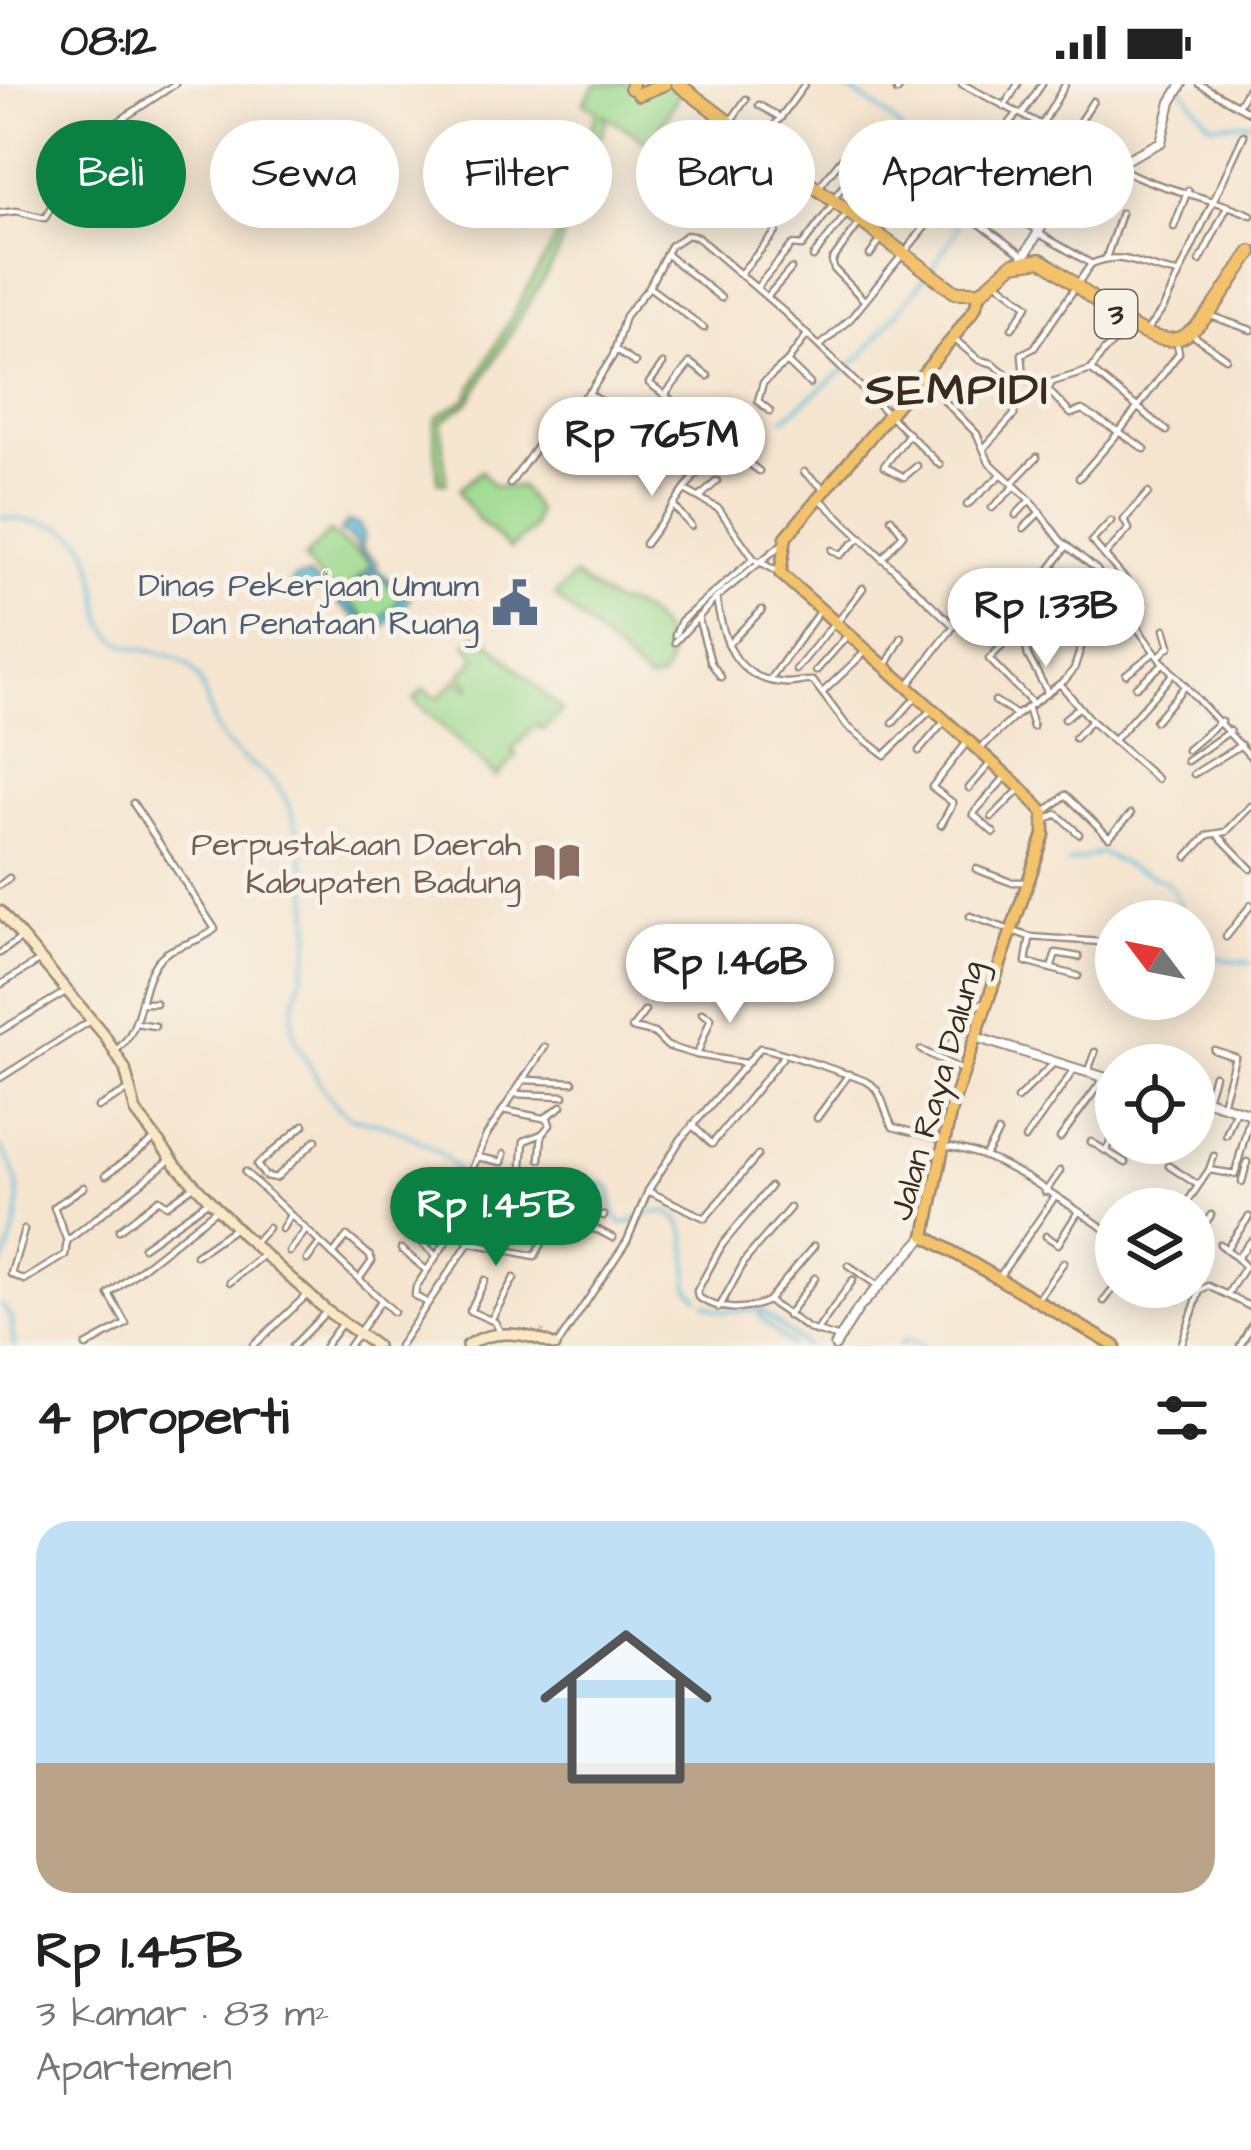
<!DOCTYPE html>
<html lang="id">
<head>
<meta charset="utf-8">
<style>
  :root { --surface:#fff; --page:#f6f6f6; --text:#222; --muted:#767676; --accent:#0b8043 }
  body { margin:0; font-family:"Architects Daughter",sans-serif; background:var(--page); color:var(--text); height:100vh; display:flex; flex-direction:column; font-size:45px; white-space:nowrap }
  * { box-sizing:border-box; margin:0 }
  p { font-size:39px; color:var(--muted) }
  .icon { flex:none; width:66px; height:66px; fill:none; stroke:currentColor; stroke-width:2; stroke-linecap:round; stroke-linejoin:round }
  .map { position:relative; height:1262px; overflow:hidden }
  .panel { display:flex; flex-direction:column; background:var(--surface); flex:1 }
  .panel>* { flex:none }
  .hud { position:absolute; left:36px; top:36px; width:1179px; height:108px; display:flex; gap:24px }
  .needle { width:78px; rotate:302deg }
  .controls { position:absolute; left:1095px; top:816px; display:grid; gap:24px }
  .controls a { display:grid; place-items:center; width:120px; height:120px; border-radius:50%; background:var(--surface); box-shadow:0 6px 30px #0003; font-size:60px }
  .price { position:absolute; translate:-50% -102px; padding:0 27px; border-radius:42px; background:#fff; color:#222; font-size:39px; line-height:78px; filter:drop-shadow(0 3px 6px #0008) }
  .price::after { content:''; position:absolute; left:50%; top:72px; width:36px; height:27px; margin-left:-18px; background:inherit; clip-path:polygon(0 0,100% 0,50% 100%) }
  .price.on { background:var(--accent); color:#fff }
  ul { padding:0; list-style:none }
  li { display:grid; align-content:center; gap:24px; height:636px; padding:0 36px }
  li span { display:grid; place-items:center; height:372px; border-radius:36px; color:#555 }
  li>.icon { margin-inline-start:auto }
  span .icon { width:216px; height:216px; fill:#fffc; stroke-width:1 }
  li b { font-size:51px }
  h2 { display:flex; justify-content:space-between; align-items:center; height:144px; padding:0 36px; font-size:51px }
  .chip { padding:0 42px; border-radius:54px; background:var(--surface); box-shadow:0 6px 30px #0003; font-size:42px; line-height:108px }
  .chip.on { background:var(--accent); color:#fff }
  .status { display:flex; justify-content:space-between; align-items:center; height:84px; padding:0 60px; background:var(--surface); direction:ltr }
  .status svg { height:33px; fill:currentColor }
  .map>svg:first-child { display:block }
  .green { fill:#9dda8f; stroke:#6c8256; stroke-width:3 }
  .water { fill:#5ebfdd; stroke:#4c747e; stroke-width:3; fill-rule:evenodd }
  .lines { fill:none; stroke-linecap:round; stroke-linejoin:round }
  .stream { stroke:#5ebfdd; stroke-width:3 }
  .minor-tunnel { stroke:#d0c0ac; stroke-width:4.5; stroke-dasharray:4.5 2; stroke-linecap:butt }
  .minor-casing { stroke:#988876; stroke-width:9 }
  .tertiary-casing { stroke:#988876; stroke-width:12 }
  .secondary-casing { stroke:#988876; stroke-width:14 }
  .primary-casing { stroke:#988876; stroke-width:15 }
  .trunk-casing { stroke:#988876; stroke-width:16 }
  .minor { stroke:#fff; stroke-width:4.5 }
  .tertiary { stroke:#fff; stroke-width:8 }
  .secondary { stroke:#fae7c3; stroke-width:9 }
  .primary { stroke:#f3c26a; stroke-width:10 }
  .trunk { stroke:#f3c26a; stroke-width:12 }
  .labels { text-anchor:middle; stroke-width:10; stroke-linejoin:round; paint-order:stroke }
  .shield { fill:#f7f3e8; stroke:#73665b; stroke-width:3 }
  .shield-label { font-size:30px; font-weight:bold; fill:#3b2a1e }
  .service-label { font-size:33px; fill:#4e5e75; stroke:#f7f3e8; text-anchor:end }
  .education-label { font-size:33px; fill:#785e54; stroke:#f7f3e8; text-anchor:end }
  .street-label { font-size:33px; fill:#3b2a1e; stroke:#f7f3e8 }
  .district-label { font-size:45px; font-weight:bold; letter-spacing:3px; fill:#3b2a1e; stroke:#f7f3e8 }
</style>
</head>
<body>
<div class="status"><b>08:12</b><svg viewBox="0 0 49 12"><path d="M0 12V9h3v3zM5 12V6h3v6zM10 12V3h3v9zM15 12V0h3v12zM26 1h20v11H26zM47 4h2v5h-2z"/></svg></div>
<div class="map">
<svg width="1251" height="1262" viewBox="0 0 1251 1262">
  <rect width="100%" height="100%" fill="#f7f3e8"/>
  <filter id="ink" filterUnits="userSpaceOnUse"><feTurbulence type="fractalNoise" baseFrequency=".00833" numOctaves="2"/><feDisplacementMap in="SourceGraphic" scale="24" xChannelSelector="R" yChannelSelector="G"/><feConvolveMatrix kernelMatrix="1 2 1 2 8 2 1 2 1" color-interpolation-filters="sRGB"/></filter>
  <filter id="wash" filterUnits="userSpaceOnUse"><feTurbulence type="fractalNoise" baseFrequency=".004" numOctaves="4" result="noise"/><feDisplacementMap in="SourceGraphic" scale="48" xChannelSelector="R" yChannelSelector="G"/><feGaussianBlur stdDeviation="2.7" result="paint"/><feColorMatrix in="noise" values="0 0 0 0 0 0 0 0 0 0 0 0 0 0 0 0 0 1.4 0 .05"/><feComposite in="paint" operator="in"/></filter>
  <g filter="url(#wash)">
    <rect width="100%" height="100%" fill="#f5e5cf"/>
    <g class="green">
      <polygon points="596,0 668,0 680,8 651,60 603,31 606,37 555,175 470,317 441,338 446,399 438,398 434,345 437,333 466,315 558,150 597,27 584,18"/>
      <path d="M 481,387 L 494,403 L 521,403 L 537,427 L 533,444 L 510,465 C 491,447 468,430 459,405 Z"/>
      <polygon points="329,448 372,480 338,515 304,475"/>
      <polygon points="372,488 379,489 401,515 375,541 347,516"/>
      <path d="M 574,492 L 614,519 C 649,519 686,564 661,595 L 648,597 L 555,512 Z"/>
      <polygon points="479,548 562,627 543,646 536,641 512,666 517,672 496,693 414,616 424,605 438,614 457,595 469,605 471,602 460,591 476,574 467,560"/>
    </g>
    <path class="water" d="M 348,438 L 359,441 L 363,452 L 361,464 L 377,479 L 376,484 L 410,515 L 376,551 L 321,504 L 301,510 L 291,501 L 294,494 L 309,492 L 338,517 L 372,483 L 351,454 L 340,448 ZM 373,488 L 399,509 L 400,515 L 375,541 L 369,540 L 348,516 Z"/>
    <g class="lines">
      <g class="stream">
        <path d="M 839,0 C 873,21 905,37 918,77 C 937,87 940,103 954,119"/>
        <polyline points="1183,6 1211,40 1251,38"/>
        <polyline points="931,186 956,148 960,127"/>
        <polyline points="783,335 863,271 925,194"/>
        <path d="M 0,433 C 76,444 89,438 100,519 C 102,532 103,542 113,552 C 133,572 165,562 187,581 C 206,598 207,625 217,647 C 229,671 260,682 277,702 C 301,730 311,814 310,851 C 310,892 278,925 300,965 C 313,986 327,1016 347,1031 C 356,1037 364,1035 373,1038 C 395,1043 420,1056 439,1069 C 459,1082 466,1108 484,1124 L 576,1101 L 606,1100 L 612,1106 L 613,1128 L 622,1140 C 636,1139 646,1127 660,1128 C 696,1129 686,1182 689,1204 L 698,1214"/>
        <path d="M 1068,779 L 1101,769 C 1114,773 1123,781 1136,786 C 1177,800 1169,797 1186,837"/>
        <polyline points="1194,861 1217,874 1251,879"/>
        <path d="M 0,1063 C 29,1099 20,1147 0,1186"/>
        <polyline points="0,1219 11,1234 14,1262"/>
        <polyline points="705,1220 720,1227 762,1227 805,1262"/>
        <polyline points="761,1228 760,1233 791,1262"/>
        <polyline points="899,1262 904,1256 923,1262"/>
      </g>
    </g>
  </g>
  <g filter="url(#ink)">
    <g class="lines">
      <polyline class="minor-tunnel" points="542,1248 543,1246"/>
      <defs>
        <g id="minor">
          <path d="M 962,0 L 1106,74 C 1140,103 1208,111 1251,131"/>
          <polyline points="1199,0 1251,29"/>
          <polyline points="897,7 902,0"/>
          <polyline points="759,21 781,34"/>
          <polyline points="1238,21 1251,0"/>
          <polyline points="1004,23 1018,0"/>
          <polyline points="1022,30 1042,0"/>
          <polyline points="730,38 746,15"/>
          <polyline points="1041,42 1065,1"/>
          <polyline points="1068,56 1093,17"/>
          <polyline points="761,60 805,0"/>
          <polyline points="749,84 761,68"/>
          <polyline points="818,104 861,51"/>
          <polyline points="952,113 969,132 1024,172"/>
          <polyline points="833,115 877,58"/>
          <polyline points="0,129 17,127 45,134 91,47 107,45 175,0"/>
          <polyline points="1016,133 1039,147"/>
          <polyline points="858,141 832,177 834,185 864,216"/>
          <polyline points="1174,143 1188,106"/>
          <polyline points="1038,149 1090,179"/>
          <polyline points="666,170 721,214"/>
          <polyline points="870,171 882,154"/>
          <polyline points="813,173 845,132"/>
          <polyline points="1106,174 1121,129"/>
          <polyline points="1200,177 1228,121"/>
          <polyline points="1091,180 1034,264 1022,270 1024,294 1049,307 1071,330 1082,326 1119,348 1179,269 1176,255"/>
          <path d="M 1091,180 C 1126,165 1142,185 1177,189"/>
          <polyline points="740,190 776,148"/>
          <polyline points="997,198 1028,221 1012,244"/>
          <polyline points="758,202 792,161 802,162 832,122"/>
          <polyline points="649,203 704,244"/>
          <polyline points="767,213 791,185"/>
          <polyline points="1211,232 1251,246"/>
          <polyline points="1147,246 1163,225 1244,51"/>
          <polyline points="1194,252 1226,274"/>
          <polyline points="953,254 979,276 992,279 1016,297 1014,331 985,363"/>
          <polyline points="820,262 851,234 1017,30"/>
          <polyline points="615,266 635,279"/>
          <polyline points="787,278 810,300"/>
          <polyline points="663,280 649,299 665,311"/>
          <polyline points="1092,287 1167,347"/>
          <polyline points="921,293 977,350 989,378 1030,416 1061,457 1096,485 1158,573 1251,673"/>
          <polyline points="1049,304 1052,298 1091,286 1104,267 1128,247"/>
          <polyline points="588,309 613,325 693,393"/>
          <polyline points="770,327 758,317 763,299 787,278 807,251"/>
          <polyline points="909,350 884,382 904,393 917,382"/>
          <polyline points="646,355 673,318 665,311 690,279 708,292"/>
          <polyline points="723,359 759,387"/>
          <polyline points="593,365 613,325"/>
          <polyline points="676,381 715,336"/>
          <polyline points="804,388 823,404"/>
          <polyline points="1079,394 1119,348 1145,365"/>
          <polyline points="1012,399 1037,373"/>
          <polyline points="510,400 538,361 592,305 613,272 625,232 649,203 670,162 687,151 697,153 784,228 940,381"/>
          <polyline points="685,406 719,425 754,475 777,487"/>
          <polyline points="700,413 717,397"/>
          <polyline points="820,415 954,542 909,600"/>
          <polyline points="673,421 691,442"/>
          <polyline points="967,421 1002,390"/>
          <polyline points="992,424 1014,403"/>
          <polyline points="1016,431 1030,416"/>
          <polyline points="1111,437 1092,457 1136,508 1121,518"/>
          <polyline points="1024,444 1040,428"/>
          <polyline points="645,460 702,382 735,347"/>
          <polyline points="832,466 840,471 861,453"/>
          <polyline points="1105,471 1129,445 1124,436 1148,409"/>
          <polyline points="882,475 903,450 891,434"/>
          <polyline points="1034,507 1067,462"/>
          <path d="M 716,514 C 724,556 733,595 784,599 C 795,600 802,596 813,597 L 847,642 L 885,671 L 930,627"/>
          <polyline points="1085,522 1111,502"/>
          <polyline points="698,533 711,579 721,593"/>
          <polyline points="839,536 863,504"/>
          <polyline points="1079,541 1118,514"/>
          <polyline points="675,551 681,537 752,476"/>
          <polyline points="675,558 716,514 781,461"/>
          <polyline points="1025,558 1028,572 1048,609"/>
          <polyline points="728,560 762,526"/>
          <polyline points="1004,560 989,575 1033,620"/>
          <polyline points="1158,573 1170,562 1165,545"/>
          <polyline points="887,580 902,553"/>
          <polyline points="796,586 834,539"/>
          <polyline points="816,587 848,551"/>
          <polyline points="1126,590 1155,568"/>
          <polyline points="770,596 819,528"/>
          <polyline points="1061,601 1091,637 1157,695"/>
          <polyline points="1136,603 1164,579"/>
          <polyline points="824,607 863,570"/>
          <polyline points="995,617 1017,631"/>
          <polyline points="1028,626 1033,643"/>
          <polyline points="1064,635 1078,624"/>
          <polyline points="1155,637 1185,602"/>
          <polyline points="893,639 916,613"/>
          <polyline points="1075,654 1091,637"/>
          <polyline points="1113,657 1173,590"/>
          <polyline points="981,664 1017,631 1065,596 1074,585 1082,560 1126,527"/>
          <polyline points="1187,666 1221,637"/>
          <polyline points="919,667 944,638"/>
          <polyline points="1187,677 1230,647"/>
          <polyline points="1194,690 1241,661"/>
          <polyline points="969,704 989,681"/>
          <polyline points="1044,729 1066,711 1109,753 1131,730"/>
          <polyline points="992,733 1021,704"/>
          <polyline points="1047,736 1057,730 1079,750"/>
          <polyline points="941,741 953,719 932,703 968,657"/>
          <polyline points="994,749 973,730 1007,691"/>
          <polyline points="1217,750 1251,785"/>
          <polyline points="1187,773 1208,751 1226,748 1251,722"/>
          <polyline points="976,785 1010,798 1027,798"/>
          <polyline points="0,801 9,794"/>
          <polyline points="970,832 1030,853 1026,878 1078,892"/>
          <polyline points="1030,853 1116,859"/>
          <polyline points="1226,853 1251,821"/>
          <polyline points="0,869 23,853"/>
          <polyline points="1051,885 1056,869 1079,873"/>
          <polyline points="0,901 42,875"/>
          <polyline points="141,919 156,919"/>
          <polyline points="645,927 632,944 654,949 667,962 697,971"/>
          <polyline points="702,929 711,934 697,971 745,979"/>
          <polyline points="136,939 155,942"/>
          <polyline points="0,947 67,907"/>
          <polyline points="950,960 976,923 986,916"/>
          <polyline points="921,966 964,987"/>
          <polyline points="1214,966 1235,973 1222,1020"/>
          <path d="M 115,967 C 144,946 137,907 156,879 C 170,859 198,861 215,845 L 133,719"/>
          <polyline points="1087,989 1095,968"/>
          <polyline points="0,994 92,936"/>
          <polyline points="524,996 573,998"/>
          <polyline points="513,1010 564,1012"/>
          <polyline points="1017,1015 1054,979"/>
          <polyline points="1207,1015 1214,991"/>
          <polyline points="98,1023 129,1006"/>
          <polyline points="503,1026 548,1035 550,1041 542,1050 540,1075"/>
          <polyline points="546,1033 562,1022"/>
          <polyline points="817,1034 849,990"/>
          <polyline points="304,1041 257,1081 265,1092 276,1094 316,1056"/>
          <polyline points="692,1041 712,1060 782,974"/>
          <polyline points="1226,1051 1235,1028"/>
          <polyline points="1060,1054 1104,994"/>
          <polyline points="1025,1055 1074,986"/>
          <polyline points="1091,1058 1126,1079"/>
          <path d="M 948,1063 C 1003,1069 1068,1122 1116,1152"/>
          <polyline points="1106,1066 1116,1050"/>
          <polyline points="986,1070 998,1049"/>
          <polyline points="477,1073 502,1078 504,1070"/>
          <polyline points="522,1081 524,1057 542,1050"/>
          <polyline points="1169,1082 1198,1101"/>
          <polyline points="1209,1086 1214,1072"/>
          <polyline points="245,1088 394,1228"/>
          <polyline points="106,1091 155,1055"/>
          <polyline points="1242,1098 1247,1078"/>
          <polyline points="474,1100 533,1091"/>
          <path d="M 770,1103 L 722,1161 L 697,1207 L 698,1213 C 719,1227 745,1228 768,1217 L 814,1162"/>
          <polyline points="648,1107 705,1134 758,1071"/>
          <polyline points="1045,1108 1060,1087"/>
          <polyline points="477,1109 532,1102"/>
          <polyline points="453,1112 466,1124"/>
          <polyline points="1188,1117 1209,1086 1235,1090 1251,1029"/>
          <polyline points="514,1130 598,1146 613,1154"/>
          <polyline points="445,1132 472,1152"/>
          <polyline points="429,1141 445,1155"/>
          <polyline points="484,1144 537,1115 560,1120"/>
          <polyline points="282,1145 290,1131"/>
          <polyline points="24,1146 11,1190 24,1196 65,1171 67,1157 171,1075"/>
          <polyline points="119,1146 159,1115 167,1121 195,1101"/>
          <polyline points="414,1151 435,1171"/>
          <polyline points="1046,1152 1058,1160 1078,1128"/>
          <polyline points="1194,1156 1211,1131"/>
          <polyline points="67,1157 54,1123 84,1103"/>
          <polyline points="468,1158 535,1172 563,1121 604,1132"/>
          <polyline points="253,1160 268,1144"/>
          <polyline points="1220,1160 1237,1174 1251,1157"/>
          <polyline points="1194,1161 1194,1166"/>
          <polyline points="143,1163 207,1118"/>
          <polyline points="401,1165 425,1185"/>
          <polyline points="1226,1165 1249,1133"/>
          <polyline points="289,1168 306,1146"/>
          <polyline points="196,1171 235,1144"/>
          <polyline points="333,1171 347,1152 370,1172 372,1177 359,1195"/>
          <polyline points="307,1176 320,1159"/>
          <polyline points="848,1181 878,1202"/>
          <polyline points="1108,1188 1116,1193"/>
          <polyline points="999,1193 1054,1114"/>
          <polyline points="485,1196 470,1227 495,1238 499,1246"/>
          <polyline points="230,1198 264,1170"/>
          <polyline points="1200,1206 1208,1202 1227,1211 1245,1182 1237,1174"/>
          <polyline points="1227,1211 1251,1223"/>
          <polyline points="768,1217 809,1245 840,1254"/>
          <polyline points="1036,1217 1064,1178"/>
          <polyline points="1104,1217 1116,1201"/>
          <polyline points="428,1219 415,1212 416,1203 477,1111 471,1088 486,1052 545,963"/>
          <polyline points="719,1224 746,1175 790,1124"/>
          <polyline points="787,1232 815,1194"/>
          <polyline points="491,1236 514,1194"/>
          <polyline points="816,1248 853,1196"/>
          <path d="M 558,1260 L 627,1157 L 648,1107 L 681,1055 L 760,964 C 767,963 865,995 871,1000 C 885,1012 884,1029 893,1043 L 943,1056"/>
          <polyline points="86,1262 126,1240 109,1210 217,1125"/>
          <polyline points="253,1262 308,1210"/>
          <polyline points="293,1262 327,1227"/>
          <polyline points="325,1262 342,1239"/>
          <polyline points="349,1262 381,1217"/>
          <polyline points="399,1262 477,1147 484,1144 546,1155"/>
          <polyline points="1181,1262 1200,1206"/>
          <polyline points="1240,1262 1251,1242"/>
        </g>
        <g id="tertiary">
          <polyline points="1022,176 1068,98 1095,91 1161,58 1171,18 1182,0"/>
          <polyline points="975,953 1116,997"/>
          <polyline points="1194,1012 1251,1030"/>
          <polyline points="835,1262 858,1225 925,1152"/>
        </g>
        <g id="secondary">
          <polyline points="0,827 105,952 125,985 136,1028 177,1082 242,1150 327,1227 376,1262"/>
          <path d="M 467,1262 C 493,1243 528,1249 555,1262"/>
        </g>
        <polyline id="primary" points="981,208 975,224 953,254 786,453 780,489 1021,704 1044,729 1044,751 951,1025 925,1152 1115,1262"/>
        <g id="trunk">
          <path d="M 678,0 L 955,208 L 981,208 L 1013,180 L 1041,176 C 1076,194 1148,276 1186,251 C 1213,233 1232,193 1251,168"/>
          <polyline points="631,4 632,0"/>
          <polyline points="639,10 664,0"/>
        </g>
      </defs>
      <use href="#minor" class="minor-casing"/>
      <use href="#tertiary" class="tertiary-casing"/>
      <use href="#secondary" class="secondary-casing"/>
      <use href="#primary" class="primary-casing"/>
      <use href="#trunk" class="trunk-casing"/>
      <use href="#minor" class="minor"/>
      <use href="#tertiary" class="tertiary"/>
      <use href="#secondary" class="secondary"/>
      <use href="#primary" class="primary"/>
      <use href="#trunk" class="trunk"/>
    </g>
  </g>
  <defs>
    <symbol id="civic-bare" viewBox="-9 -9 18 18"><path d="M-.6-6.5H3V-4.5H.6V-3L4-1V1h2V6H-6V1h2V-1L-.6-3ZM-1.2 2.5V6h2.4V2.5Z" fill="#5c6f8a" stroke="#f7f3e8" stroke-width="2.5" paint-order="stroke"/></symbol>
    <symbol id="library-bare" viewBox="-9 -9 18 18"><path d="M-6-4Q-3-5.5-.7-3.5V5Q-3 3-6 4ZM6-4Q3-5.5 .7-3.5V5Q3 3 6 4Z" fill="#8d6e63" stroke="#f7f3e8" stroke-width="2.5" paint-order="stroke"/></symbol>
  </defs>
  <g fill-rule="evenodd">
    <use href="#civic-bare" x="482" y="486" width="66" height="66"/>
    <use href="#library-bare" x="524" y="745" width="66" height="66"/>
  </g>
  <g class="labels">
    <rect class="shield" x="1095" y="206" width="42" height="48" rx="9"/>
    <g class="shield-label">
      <text x="1116" y="240">3</text>
    </g>
    <g class="service-label">
      <text x="479" y="512">Dinas Pekerjaan Umum<tspan x="479" dy="38">Dan Penataan Ruang</tspan></text>
    </g>
    <g class="education-label">
      <text x="521" y="771">Perpustakaan Daerah<tspan x="521" dy="38">Kabupaten Badung</tspan></text>
    </g>
    <g class="street-label">
      <text transform="translate(935 1006) rotate(-74)" y="12">Jalan Raya Dalung</text>
    </g>
    <g class="district-label">
      <text x="958" y="320">SEMPIDI</text>
    </g>
  </g>
</svg>
<div class="controls">
<a><svg class="needle" viewBox="-14 -14 28 28"><path d="M0-13l5 13h-10z" fill="#e53935"/><path d="M0 13l5-13h-10z" fill="#767676"/></svg></a>
<a><svg class="icon" aria-label="locate" viewBox="0 0 24 24"><circle cx="12" cy="12" r="6"/><path d="M12 2v4M12 18v4M2 12h4M18 12h4"/></svg></a>
<a><svg class="icon" aria-label="layers" viewBox="0 0 24 24"><path d="M12 4l9 5-9 5-9-5zM3 14l9 5 9-5"/></svg></a>
</div>
<b class="price" style="left:652px;top:415px">Rp 765M</b>
<b class="price" style="left:1046px;top:586px">Rp 1.33B</b>
<b class="price" style="left:730px;top:942px">Rp 1.46B</b>
<b class="price on" style="left:496px;top:1185px">Rp 1.45B</b>
<div class="hud">
<a class="chip on">Beli</a>
<a class="chip">Sewa</a>
<a class="chip">Filter</a>
<a class="chip">Baru</a>
<a class="chip">Apartemen</a>
</div>
</div>
<section class="panel">
<h2>4 properti<svg class="icon" aria-label="filters" viewBox="0 0 24 24"><path d="M4 7h16M4 17h16"/><circle cx="9" cy="7" r="2"/><circle cx="15" cy="17" r="2"/></svg></h2>
<ul>
<li><span style="background:linear-gradient(#bfe0f5 65%,#b9a48a 0)"><svg class="icon" aria-label="home" viewBox="0 0 24 24"><path d="M3 11l9-7 9 7M6 9v11h12V9"/></svg></span><div><b>Rp 1.45B</b><p>3 kamar · 83 m²</p><p>Apartemen</p></div></li>
</ul>
</section>
</body>
</html>
